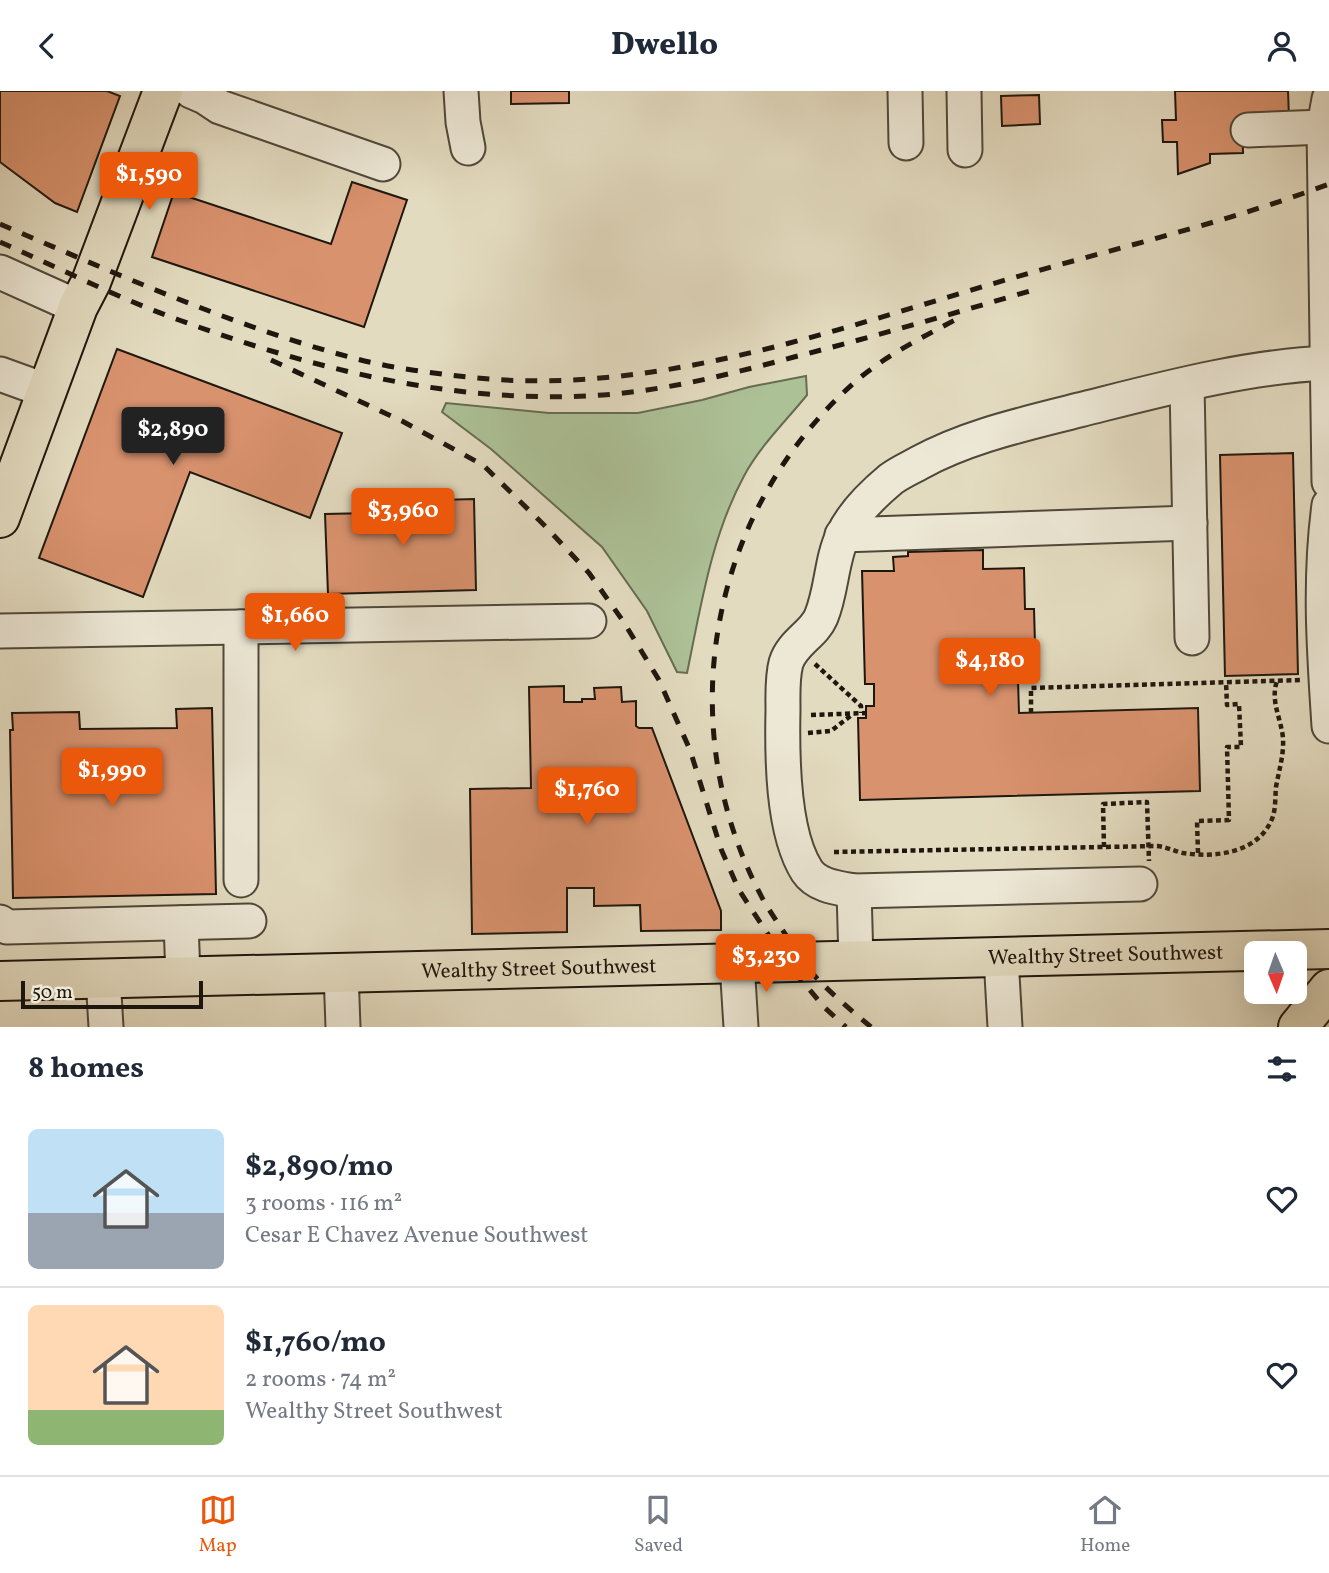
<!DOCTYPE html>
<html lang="en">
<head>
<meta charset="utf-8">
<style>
  :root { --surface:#fff; --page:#f6f6f7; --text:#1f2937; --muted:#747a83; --line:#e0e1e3; --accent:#ea580c }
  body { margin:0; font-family:Vollkorn,serif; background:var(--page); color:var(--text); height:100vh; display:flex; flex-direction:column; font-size:26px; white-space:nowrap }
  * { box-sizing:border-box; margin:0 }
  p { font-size:23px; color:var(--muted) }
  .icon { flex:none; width:38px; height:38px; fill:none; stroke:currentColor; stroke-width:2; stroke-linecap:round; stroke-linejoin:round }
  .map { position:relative; height:936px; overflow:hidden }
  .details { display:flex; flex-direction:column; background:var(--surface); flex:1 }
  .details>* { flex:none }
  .needle { width:46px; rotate:178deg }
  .fabs { position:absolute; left:1244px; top:850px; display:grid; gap:14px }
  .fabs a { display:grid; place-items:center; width:63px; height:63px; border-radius:10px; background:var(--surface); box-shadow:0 7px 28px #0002; font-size:35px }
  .scale { position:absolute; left:21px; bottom:18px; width:182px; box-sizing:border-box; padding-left:7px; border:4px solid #1e170e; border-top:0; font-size:19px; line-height:24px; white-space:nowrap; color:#1e170e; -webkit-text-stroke:5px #ede8d6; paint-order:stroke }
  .price { position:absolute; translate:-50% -60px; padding:0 16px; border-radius:7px; background:var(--accent); color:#fff; font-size:23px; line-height:46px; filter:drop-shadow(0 2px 4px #0008) }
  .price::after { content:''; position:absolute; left:50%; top:42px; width:21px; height:16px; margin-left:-10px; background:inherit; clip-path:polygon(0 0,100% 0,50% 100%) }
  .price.current { background:#222; color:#fff }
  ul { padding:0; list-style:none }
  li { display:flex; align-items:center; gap:21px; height:175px; padding:0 28px }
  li+li { border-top:2px solid var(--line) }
  li span { display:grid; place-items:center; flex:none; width:196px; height:140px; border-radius:10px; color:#555 }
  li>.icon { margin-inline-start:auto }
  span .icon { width:84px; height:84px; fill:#fffc; stroke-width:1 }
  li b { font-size:30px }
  h2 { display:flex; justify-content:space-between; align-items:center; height:84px; padding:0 28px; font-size:30px }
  header { display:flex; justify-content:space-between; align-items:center; height:91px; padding:0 28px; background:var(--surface); font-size:32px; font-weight:800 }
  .menu { display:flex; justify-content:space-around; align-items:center; height:98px; border-top:2px solid var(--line); background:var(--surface); font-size:19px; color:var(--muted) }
  .menu a { display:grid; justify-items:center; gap:4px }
  .menu .current { color:var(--accent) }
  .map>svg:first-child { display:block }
  .green { fill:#adc197; stroke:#666c52; stroke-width:2 }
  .building { fill:#d9926e; stroke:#1e170e; stroke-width:2 }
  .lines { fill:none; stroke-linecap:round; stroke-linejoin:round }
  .minor-casing { stroke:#4f483a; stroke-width:37 }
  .major-casing { stroke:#1e170e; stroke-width:42 }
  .path { stroke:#1e170e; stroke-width:4.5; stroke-dasharray:5 3.5; stroke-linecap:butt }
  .minor { stroke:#ede8d6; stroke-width:33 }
  .major { stroke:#e3dbc0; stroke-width:38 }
  .rail { stroke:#1e170e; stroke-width:5; stroke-dasharray:12 12; stroke-linecap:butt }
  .labels { text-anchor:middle; stroke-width:6; stroke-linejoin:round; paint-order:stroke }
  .street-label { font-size:21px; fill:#1e170e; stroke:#ede8d6 }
</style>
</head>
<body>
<header><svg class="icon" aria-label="back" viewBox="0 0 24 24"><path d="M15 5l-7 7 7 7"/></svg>Dwello<svg class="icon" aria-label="person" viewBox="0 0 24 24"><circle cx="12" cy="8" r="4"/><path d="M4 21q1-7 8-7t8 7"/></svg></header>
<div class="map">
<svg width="1329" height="936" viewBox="0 0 1329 936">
  <rect width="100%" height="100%" fill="#e3dbc0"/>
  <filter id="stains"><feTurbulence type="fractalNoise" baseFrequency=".00286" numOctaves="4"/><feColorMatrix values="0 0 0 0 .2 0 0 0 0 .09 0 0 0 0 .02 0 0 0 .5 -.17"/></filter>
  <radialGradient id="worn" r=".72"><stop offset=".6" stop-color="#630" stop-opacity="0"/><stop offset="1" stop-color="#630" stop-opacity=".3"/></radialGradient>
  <path class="green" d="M 806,285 L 807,304 C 786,330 760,355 744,385 C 711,446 701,515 687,582 L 677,581 L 647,520 L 602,456 L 491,358 L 442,321 L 446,312 L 549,322 L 638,322 L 702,309 L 749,296 Z"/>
  <g class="building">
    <polygon points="0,0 107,0 120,5 77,121 55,112 0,71"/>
    <polygon points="511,0 569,0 569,12 511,13"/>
    <polygon points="1175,0 1288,0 1289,27 1242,28 1243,62 1210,63 1210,72 1178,83 1177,51 1163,51 1162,29 1176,29"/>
    <polygon points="1039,4 1040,33 1002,35 1001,5"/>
    <polygon points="352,91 407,109 364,236 152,166 174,101 331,153"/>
    <polygon points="117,258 342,342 310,427 190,381 143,506 39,467"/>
    <polygon points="1293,362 1298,583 1225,585 1220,364"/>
    <polygon points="474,408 476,499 328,503 325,423 371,422 371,411"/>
    <polygon points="983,459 983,478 1024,477 1025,518 1034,518 1036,588 1018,589 1019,622 1198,617 1200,700 860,709 858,627 866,627 866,615 874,615 874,593 865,593 862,480 894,480 893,466 908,465 908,461"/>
    <polygon points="564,595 564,611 582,611 582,608 595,608 594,597 621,596 622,611 636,610 636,635 639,637 652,637 721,820 721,839 641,840 640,814 594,815 594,797 567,797 567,841 472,843 470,698 531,697 529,596"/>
    <polygon points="212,617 216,803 13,807 10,639 13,639 12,622 79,621 80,638 177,637 176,618"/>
  </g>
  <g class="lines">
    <defs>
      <g id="minor">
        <polyline points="191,0 205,6 220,16 383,73"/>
        <polyline points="461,0 463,31 468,57"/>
        <polyline points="905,0 906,52"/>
        <polyline points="964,0 965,59"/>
        <polyline points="1329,8 1324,36 1329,391"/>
        <polyline points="1248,39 1324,36"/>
        <polyline points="0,181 78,216"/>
        <polyline points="0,283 47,300"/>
        <polyline points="1187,294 1192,547"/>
        <path d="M 1329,414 C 1319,489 1324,560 1329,635"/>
        <polyline points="842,444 1190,432"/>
        <polyline points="0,540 589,530"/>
        <polyline points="241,789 241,536"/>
        <path d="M 1140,793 L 854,800 C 838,797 817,795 807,780 C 782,741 782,664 783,619 C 783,604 782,587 786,572 C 792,552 814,543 821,526 C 832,500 831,469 843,444 C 853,422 873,403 891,388 C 899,382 910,377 919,372 C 968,345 1025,333 1079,319 C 1159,299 1246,275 1329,272"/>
        <polyline points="854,800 856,870"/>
        <polyline points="0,831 7,836 249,830"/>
        <polyline points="181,832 183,885"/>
        <polyline points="1001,866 1005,936"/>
        <polyline points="737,872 741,936"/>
        <polyline points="341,881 343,936"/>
        <polyline points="103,886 106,936"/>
      </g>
      <g id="major">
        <polyline points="0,427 78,216 91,191 163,0"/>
        <path id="s1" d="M 0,890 L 1329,858"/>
        <polyline points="1298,936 1329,898"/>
      </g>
    </defs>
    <use href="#minor" class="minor-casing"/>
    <use href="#major" class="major-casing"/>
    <g class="path">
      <polyline points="815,573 861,615 861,622"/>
      <polyline points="1031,622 1031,597 1300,589"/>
      <polyline points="811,624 866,622"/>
      <polyline points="808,642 831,640 853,623"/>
      <polyline points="1104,756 1103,713 1147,711 1149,770"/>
      <path d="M 834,761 L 1157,755 C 1167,756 1174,760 1183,762 C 1216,767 1258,762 1272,728 C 1276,718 1275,706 1276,696 C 1279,679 1284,664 1283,647 C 1281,627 1270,610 1277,590"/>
      <polyline points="1198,762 1197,730 1229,729 1227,656 1241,656 1239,613 1227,614 1226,591"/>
    </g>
    <use href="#minor" class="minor"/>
    <use href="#major" class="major"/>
    <g class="rail">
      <path d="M 0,133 C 117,183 234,236 357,268 C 392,277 431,282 467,286 C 655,307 838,237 1016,186 C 1120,156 1228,131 1329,93"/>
      <path d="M 0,151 C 59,177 118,207 179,229 C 316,279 457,314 603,304 C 668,299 731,283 794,266 C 877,245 958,221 1040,197"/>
      <polyline points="271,269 402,330 483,374 545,435 589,482 623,530 659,589 690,659 721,758 739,799 786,871 825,917 846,936"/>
      <path d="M 871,936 C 851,919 830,902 812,882 C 807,877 804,871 800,865 C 788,847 776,830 765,812 C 669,639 707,421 856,290 C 885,265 921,247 955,229"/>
    </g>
  </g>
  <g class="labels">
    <g class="street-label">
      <text dy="7" stroke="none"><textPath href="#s1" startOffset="1106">Wealthy Street Southwest</textPath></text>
      <text dy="7" stroke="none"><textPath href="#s1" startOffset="539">Wealthy Street Southwest</textPath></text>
    </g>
  </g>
  <rect width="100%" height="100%" filter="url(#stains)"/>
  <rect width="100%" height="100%" fill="url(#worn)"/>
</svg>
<div class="fabs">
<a><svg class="needle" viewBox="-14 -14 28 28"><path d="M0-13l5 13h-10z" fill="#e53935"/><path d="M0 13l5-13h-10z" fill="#747a83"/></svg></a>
</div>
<div class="scale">50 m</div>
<b class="price" style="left:149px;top:121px">$1,590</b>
<b class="price current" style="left:173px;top:376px">$2,890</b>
<b class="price" style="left:403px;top:457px">$3,960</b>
<b class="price" style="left:295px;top:562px">$1,660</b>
<b class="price" style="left:990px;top:607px">$4,180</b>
<b class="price" style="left:112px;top:717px">$1,990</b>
<b class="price" style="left:587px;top:736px">$1,760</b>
<b class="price" style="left:766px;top:903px">$3,230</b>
</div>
<section class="details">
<h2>8 homes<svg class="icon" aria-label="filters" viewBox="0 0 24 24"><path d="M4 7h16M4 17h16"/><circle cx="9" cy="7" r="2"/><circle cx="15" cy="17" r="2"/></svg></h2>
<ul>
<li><span style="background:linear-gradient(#bfe0f5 60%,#9aa5b1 0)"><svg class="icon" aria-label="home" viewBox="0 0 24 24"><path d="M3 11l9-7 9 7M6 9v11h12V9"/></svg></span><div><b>$2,890/mo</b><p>3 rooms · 116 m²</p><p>Cesar E Chavez Avenue Southwest</p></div><svg class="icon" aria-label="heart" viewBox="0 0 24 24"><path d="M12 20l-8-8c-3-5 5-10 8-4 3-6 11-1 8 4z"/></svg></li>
<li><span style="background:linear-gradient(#ffd9b3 75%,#8fb573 0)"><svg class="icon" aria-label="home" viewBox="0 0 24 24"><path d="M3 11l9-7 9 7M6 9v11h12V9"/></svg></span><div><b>$1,760/mo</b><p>2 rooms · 74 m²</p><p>Wealthy Street Southwest</p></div><svg class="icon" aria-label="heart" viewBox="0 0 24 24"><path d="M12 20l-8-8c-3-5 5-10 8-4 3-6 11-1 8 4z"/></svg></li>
</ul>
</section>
<nav class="menu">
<a class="current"><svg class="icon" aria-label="map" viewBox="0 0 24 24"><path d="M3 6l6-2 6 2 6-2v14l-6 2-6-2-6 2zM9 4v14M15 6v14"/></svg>Map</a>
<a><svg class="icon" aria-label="saved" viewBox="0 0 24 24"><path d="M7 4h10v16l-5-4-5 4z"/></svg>Saved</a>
<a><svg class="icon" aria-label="home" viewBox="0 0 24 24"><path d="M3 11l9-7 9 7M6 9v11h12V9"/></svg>Home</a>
</nav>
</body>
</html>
